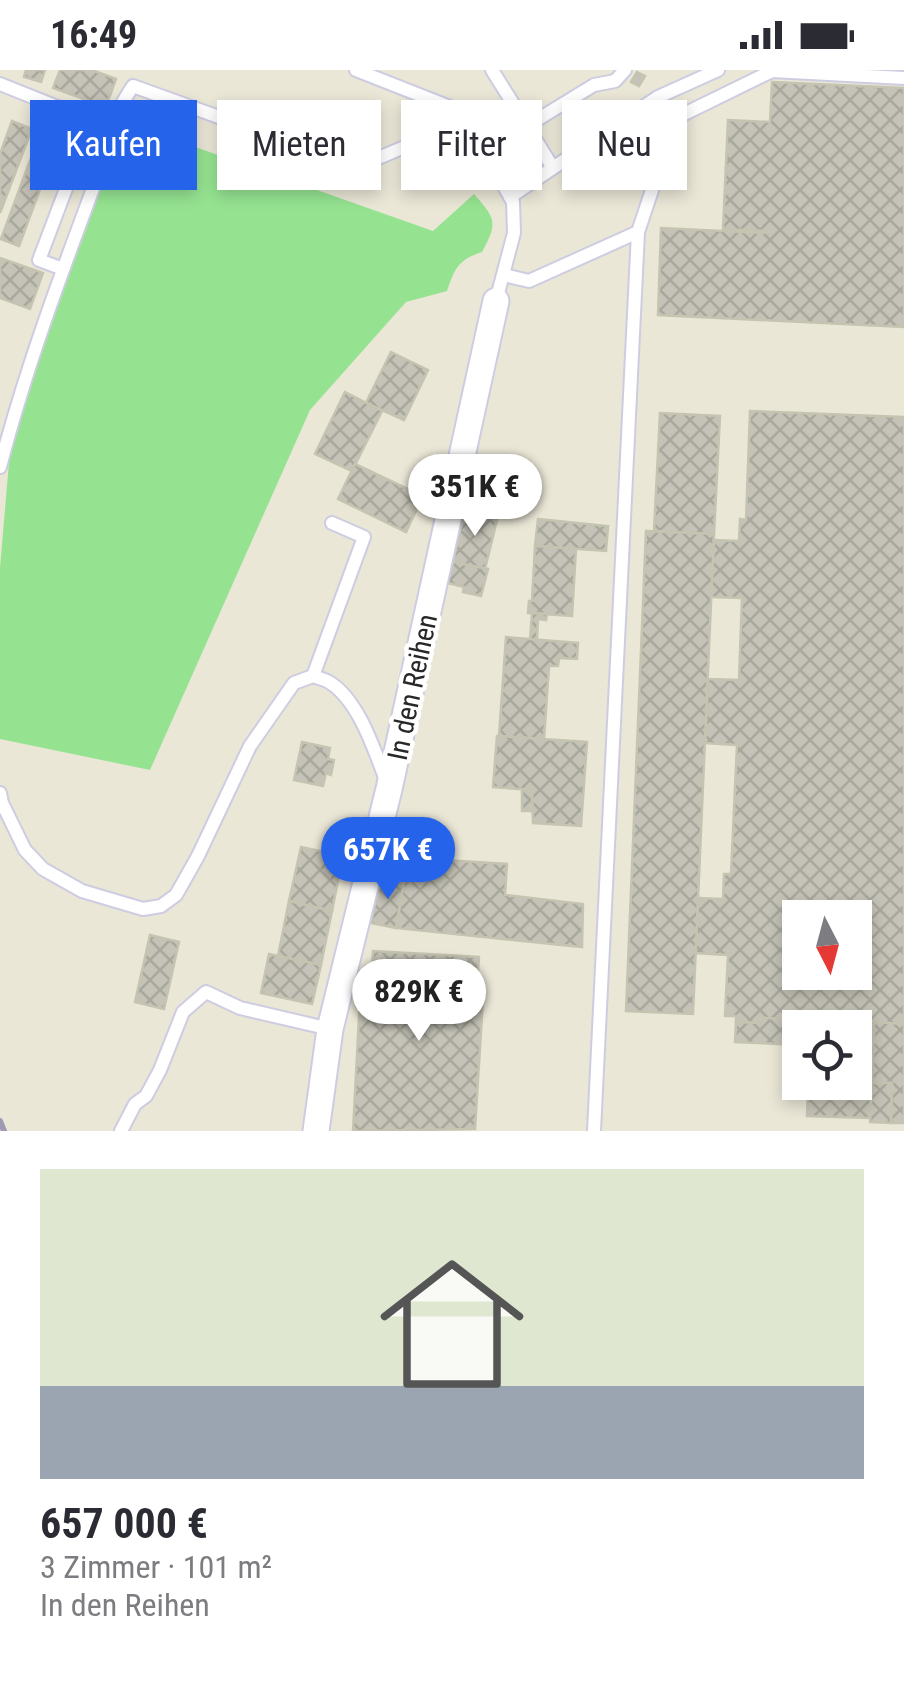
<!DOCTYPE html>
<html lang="de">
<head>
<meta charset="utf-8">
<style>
  :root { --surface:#fff; --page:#f2f2f3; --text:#2b2b33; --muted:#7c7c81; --line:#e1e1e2; --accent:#2563eb }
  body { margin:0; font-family:"Roboto Condensed",sans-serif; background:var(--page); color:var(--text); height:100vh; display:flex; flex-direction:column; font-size:38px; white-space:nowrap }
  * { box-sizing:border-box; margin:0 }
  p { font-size:32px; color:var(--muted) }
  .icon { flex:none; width:55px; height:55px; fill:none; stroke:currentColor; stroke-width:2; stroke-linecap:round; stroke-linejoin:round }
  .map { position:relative; height:1061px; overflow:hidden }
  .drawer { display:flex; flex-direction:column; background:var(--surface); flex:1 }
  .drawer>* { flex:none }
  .hud { position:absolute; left:30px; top:30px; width:845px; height:90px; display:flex; gap:20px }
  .needle { width:65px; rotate:174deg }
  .fabs { position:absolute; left:782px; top:830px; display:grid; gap:20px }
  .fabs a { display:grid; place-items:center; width:90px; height:90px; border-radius:0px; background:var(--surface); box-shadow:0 5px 15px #0003; font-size:50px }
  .price { position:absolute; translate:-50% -85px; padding:0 22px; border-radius:35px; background:#fff; color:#222; font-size:32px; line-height:65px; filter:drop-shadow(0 2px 5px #0008) }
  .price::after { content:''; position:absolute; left:50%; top:60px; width:30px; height:22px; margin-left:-15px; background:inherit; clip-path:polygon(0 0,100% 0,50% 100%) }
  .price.on { background:var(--accent); color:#fff }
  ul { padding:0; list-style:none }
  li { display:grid; align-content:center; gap:20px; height:530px; padding:0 40px }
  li+li { border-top:2px solid var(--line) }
  li span { display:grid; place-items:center; height:310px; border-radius:0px; color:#555 }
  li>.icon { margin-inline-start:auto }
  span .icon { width:180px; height:180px; fill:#fffc; stroke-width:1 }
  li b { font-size:42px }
  .chip { padding:0 35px; border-radius:0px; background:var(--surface); box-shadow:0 5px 15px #0003; font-size:35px; line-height:90px }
  .chip.on { background:var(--accent); color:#fff }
  .status { display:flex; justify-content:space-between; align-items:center; height:70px; padding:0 50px; background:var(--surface); direction:ltr }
  .status svg { height:28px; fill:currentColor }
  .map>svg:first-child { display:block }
  .grass { fill:#95e391 }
  .building { fill:url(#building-cross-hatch); stroke:#c5c4b1; stroke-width:2.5; fill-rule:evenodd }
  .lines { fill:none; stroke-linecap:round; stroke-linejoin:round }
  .lane-casing { stroke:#cecce1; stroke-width:16 }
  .street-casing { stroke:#cecce1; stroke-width:29 }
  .lane { stroke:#fff; stroke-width:12 }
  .street { stroke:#fff; stroke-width:25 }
  .rail { stroke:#9e9ab2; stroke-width:6 }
  .labels { text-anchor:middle; stroke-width:9; stroke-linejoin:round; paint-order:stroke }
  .street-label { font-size:28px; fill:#272727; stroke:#fff }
</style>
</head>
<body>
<div class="status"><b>16:49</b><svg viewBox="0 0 49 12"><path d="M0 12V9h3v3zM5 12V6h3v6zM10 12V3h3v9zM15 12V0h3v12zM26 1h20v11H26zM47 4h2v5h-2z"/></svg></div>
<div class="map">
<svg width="904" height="1061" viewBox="0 0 904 1061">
  <defs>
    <pattern id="building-cross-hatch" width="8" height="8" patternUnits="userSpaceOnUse" patternTransform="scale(2.5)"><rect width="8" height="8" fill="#c5c3b7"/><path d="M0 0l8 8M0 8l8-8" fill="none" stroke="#a9a89d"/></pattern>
  </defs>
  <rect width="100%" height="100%" fill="#eae7d7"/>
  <path class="grass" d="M 122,51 L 433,161 L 474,124 C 496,149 498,152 482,182 C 458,190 455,198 447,221 L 406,232 L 310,340 L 150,700 L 0,669 L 0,498 L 9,392 L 29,308 Z"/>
  <g class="building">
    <polygon points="26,0 45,0 41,12 24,7"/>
    <polygon points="60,0 92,0 116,9 106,37 53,18"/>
    <polygon points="637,2 645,6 639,16 631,12"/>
    <polygon points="772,12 904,18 904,257 658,245 661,158 764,163 765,161 723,159 728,50 770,52"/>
    <polygon points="12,51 32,59 0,143 0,84"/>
    <polygon points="245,72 281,85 275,101 239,87"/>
    <polygon points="35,77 53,84 19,176 1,169"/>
    <polygon points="0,188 43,203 30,239 0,228"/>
    <polygon points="391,282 428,300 404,350 366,333"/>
    <polygon points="345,322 382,341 352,401 315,384"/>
    <path d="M 750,341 L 904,347 L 904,954 L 811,950 L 811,955 L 790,954 L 789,949 L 760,948 L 760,953 L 736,952 L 736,946 L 725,946 L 728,885 L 695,883 L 698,828 L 723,829 L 724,804 L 731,804 L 737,675 L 705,673 L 708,609 L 739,610 L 742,528 L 711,527 L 714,470 L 739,471 L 740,449 L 746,450 ZM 800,848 L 855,848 L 855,902 L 800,902 Z"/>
    <polygon points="660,343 720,346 714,464 654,461"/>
    <polygon points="355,394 423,426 406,462 338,429"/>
    <polygon points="465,439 498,446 485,499 453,492"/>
    <polygon points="538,449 608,456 606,481 535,476"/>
    <polygon points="646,461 714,464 693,944 626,941"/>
    <polygon points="535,476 576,479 572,546 528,543 529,531 532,531"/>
    <polygon points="453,492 488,499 481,526 463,522 464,517 448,513"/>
    <polygon points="532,543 547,544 546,550 538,549 537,570 530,569"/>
    <polygon points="506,567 578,573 577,589 559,588 558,596 549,596 544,669 499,666"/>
    <polygon points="497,666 587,672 581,756 533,753 532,720 493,717"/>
    <polygon points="302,672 330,678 328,689 334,690 331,705 326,703 323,716 294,710"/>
    <polygon points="522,719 532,720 532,741 522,741"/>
    <polygon points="301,777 343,786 332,841 289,831"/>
    <polygon points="428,789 507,794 505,825 583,834 582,877 396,858 404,811 426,811"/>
    <polygon points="381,805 404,811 396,858 371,853"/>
    <polygon points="289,831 332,841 321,895 278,886"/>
    <polygon points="150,865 179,872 164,939 135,932"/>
    <polygon points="373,881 479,887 477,912 484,913 475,1059 353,1061 360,929 370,930"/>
    <polygon points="269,884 321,895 312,934 261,923"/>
    <polygon points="760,948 789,949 790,954 811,955 811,958 800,958 800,975 735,972 736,952 760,953"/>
    <polygon points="811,950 874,952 870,1048 807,1046 808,1012 855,1012 855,958 811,958"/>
    <polygon points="874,952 904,954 904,1053 891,1053 892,1013 872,1013"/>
    <polygon points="872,1013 892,1013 891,1053 870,1052"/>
  </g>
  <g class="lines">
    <defs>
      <g id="lane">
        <polyline points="356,0 450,37 497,104 513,132 514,163 496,231"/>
        <polyline points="492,0 527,56"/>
        <polyline points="0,14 110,58"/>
        <polyline points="553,98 527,56 594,15 615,11 625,0"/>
        <polyline points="510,127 658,27 718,0"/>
        <polyline points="63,199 39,190 92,50"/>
        <polyline points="504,205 529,211 638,162 676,48 772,1 904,8"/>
        <path d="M 0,397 C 28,289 68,186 107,81 C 110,55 119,37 133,16 L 357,97 L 421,70"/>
        <polyline points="313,606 364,467 332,453"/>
        <path d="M 0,723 L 2,733 L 25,780 L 43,799 L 82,821 L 143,839 L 161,836 L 176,825 L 198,786 L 250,676 L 294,613 L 313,606 C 318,608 324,609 329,612 C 359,630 375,682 387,713"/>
        <polyline points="121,1061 135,1034 146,1026 160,1000 183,942 206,922 240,938 330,959"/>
        <polyline points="594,1061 638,162"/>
      </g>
      <polyline id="street" points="316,1061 330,959 389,719 496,231"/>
    </defs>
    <use href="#lane" class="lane-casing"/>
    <use href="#street" class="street-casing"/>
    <use href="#lane" class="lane"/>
    <use href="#street" class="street"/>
    <polyline class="rail" points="0,1051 4,1061"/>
  </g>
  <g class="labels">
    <g class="street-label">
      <text transform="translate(412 617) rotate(-78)" y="10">In den Reihen</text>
    </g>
  </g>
</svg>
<div class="fabs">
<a><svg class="needle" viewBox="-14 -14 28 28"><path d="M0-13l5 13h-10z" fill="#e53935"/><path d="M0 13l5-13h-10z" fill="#7c7c81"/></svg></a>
<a><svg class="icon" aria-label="locate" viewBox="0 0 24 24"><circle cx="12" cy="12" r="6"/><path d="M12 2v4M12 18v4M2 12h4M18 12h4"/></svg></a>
</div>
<b class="price" style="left:475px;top:469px">351K €</b>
<b class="price on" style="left:388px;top:832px">657K €</b>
<b class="price" style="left:419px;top:974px">829K €</b>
<div class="hud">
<a class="chip on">Kaufen</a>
<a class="chip">Mieten</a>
<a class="chip">Filter</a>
<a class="chip">Neu</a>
</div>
</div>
<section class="drawer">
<ul>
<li><span style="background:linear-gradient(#dfe7d0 70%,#9aa5b1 0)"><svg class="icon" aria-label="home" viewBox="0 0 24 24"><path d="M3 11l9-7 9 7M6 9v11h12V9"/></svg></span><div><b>657 000 €</b><p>3 Zimmer · 101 m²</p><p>In den Reihen</p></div></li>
</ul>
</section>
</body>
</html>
